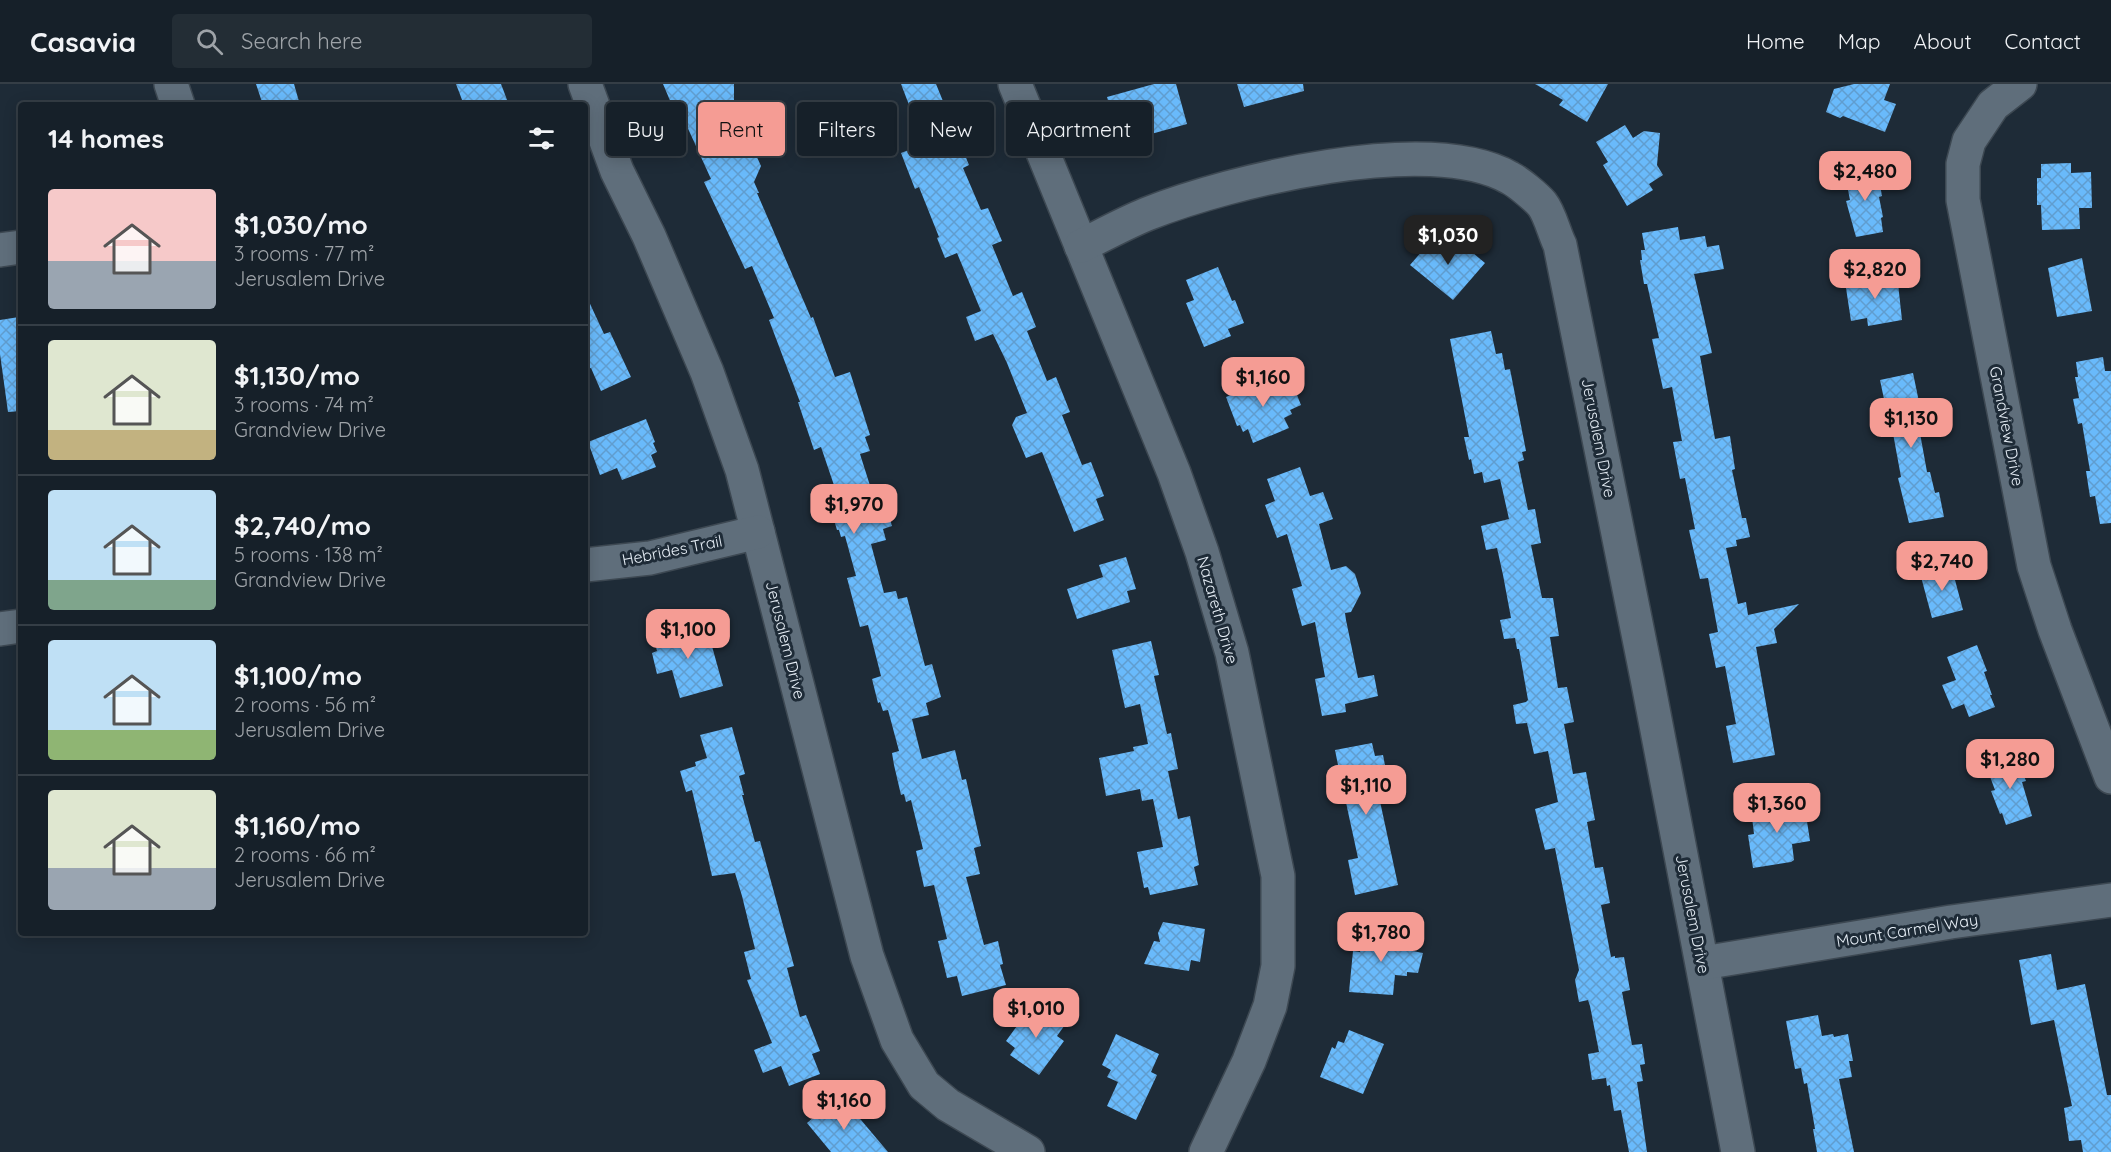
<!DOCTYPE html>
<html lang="en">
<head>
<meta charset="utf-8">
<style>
  :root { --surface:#162029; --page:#232d35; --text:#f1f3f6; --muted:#9ea3a8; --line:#353e46; --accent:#f59c94 }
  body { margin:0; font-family:Quicksand,sans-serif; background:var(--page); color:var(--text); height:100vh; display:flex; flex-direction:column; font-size:22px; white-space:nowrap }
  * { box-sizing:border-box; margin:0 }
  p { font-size:20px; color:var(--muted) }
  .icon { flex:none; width:33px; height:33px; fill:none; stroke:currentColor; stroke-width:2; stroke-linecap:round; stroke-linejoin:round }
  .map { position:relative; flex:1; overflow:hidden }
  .panel { position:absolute; left:18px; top:18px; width:570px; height:834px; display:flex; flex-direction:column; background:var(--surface); border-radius:6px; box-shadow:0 3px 15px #0003,0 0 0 2px var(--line) }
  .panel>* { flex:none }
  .top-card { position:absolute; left:606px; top:18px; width:570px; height:54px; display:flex; gap:12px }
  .price { position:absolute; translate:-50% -51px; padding:0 14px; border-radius:12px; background:var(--accent); color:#111; font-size:20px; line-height:39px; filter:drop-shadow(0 2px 3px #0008) }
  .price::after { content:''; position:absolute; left:50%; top:36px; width:18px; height:14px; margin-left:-9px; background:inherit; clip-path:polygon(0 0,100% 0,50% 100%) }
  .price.active { background:#222; color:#fff }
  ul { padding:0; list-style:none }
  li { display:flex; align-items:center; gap:18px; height:150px; padding:0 30px }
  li+li { border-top:2px solid var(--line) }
  li span { display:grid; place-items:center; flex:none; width:168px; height:120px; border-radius:6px; color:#555 }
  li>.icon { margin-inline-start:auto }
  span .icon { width:72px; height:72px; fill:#fffc; stroke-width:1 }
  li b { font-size:26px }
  h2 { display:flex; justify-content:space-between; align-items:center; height:72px; padding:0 30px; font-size:26px }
  .pill { padding:0 21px; border-radius:6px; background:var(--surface); box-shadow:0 3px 15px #0003,0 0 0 2px var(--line); font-size:21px; line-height:54px }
  .pill.active { background:var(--accent); color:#111 }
  header { display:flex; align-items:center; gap:36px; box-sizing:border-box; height:84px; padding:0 30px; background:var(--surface); border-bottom:2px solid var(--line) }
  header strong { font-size:28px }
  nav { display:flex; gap:33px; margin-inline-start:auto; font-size:21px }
  .search { width:420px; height:54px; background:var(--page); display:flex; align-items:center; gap:15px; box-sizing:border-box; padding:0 21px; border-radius:6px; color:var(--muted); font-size:22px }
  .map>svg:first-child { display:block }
  .building { fill:url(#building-cross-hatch) }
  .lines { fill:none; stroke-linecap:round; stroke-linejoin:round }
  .minor-casing { stroke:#3d4852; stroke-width:36 }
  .minor { stroke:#5f6e7b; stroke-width:33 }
  .labels { text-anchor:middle; stroke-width:6; stroke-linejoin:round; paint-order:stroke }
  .street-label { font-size:16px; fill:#e6eef6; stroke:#1e2b37 }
</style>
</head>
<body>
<header>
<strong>Casavia</strong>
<div class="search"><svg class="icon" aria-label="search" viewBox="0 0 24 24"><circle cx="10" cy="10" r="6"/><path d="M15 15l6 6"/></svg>Search here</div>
<nav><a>Home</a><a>Map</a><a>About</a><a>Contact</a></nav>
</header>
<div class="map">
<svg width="2111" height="1068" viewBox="0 0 2111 1068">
  <defs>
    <pattern id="building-cross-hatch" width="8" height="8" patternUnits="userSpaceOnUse" patternTransform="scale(1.5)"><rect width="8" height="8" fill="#69bafb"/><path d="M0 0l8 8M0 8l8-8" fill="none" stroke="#609dcf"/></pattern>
  </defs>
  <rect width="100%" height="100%" fill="#1e2b37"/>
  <g class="building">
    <polygon points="256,0 294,0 300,21 263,21"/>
    <polygon points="456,0 501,0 509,21 464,21"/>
    <polygon points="663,0 734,0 734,17 728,19 748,61 752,62 761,82 754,98 759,109 757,109 811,234 813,233 835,293 850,288 870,351 865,353 870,367 860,370 873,411 882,408 892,442 883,445 886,456 871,460 884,509 896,507 898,515 907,513 925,582 932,580 941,613 926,619 929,631 912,635 922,675 955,666 962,696 966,695 981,762 974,764 980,790 966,793 984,861 998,857 1003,880 1000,881 1006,901 962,912 957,892 947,894 938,857 947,855 934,801 924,803 916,767 923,765 911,716 906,718 904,710 901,711 894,681 892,669 899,667 888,626 883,627 880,618 878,619 872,595 881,592 868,541 860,543 847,494 856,492 845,452 841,453 839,446 837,446 828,416 838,413 821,363 814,366 798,318 800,318 769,236 774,234 752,182 745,185 704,98 711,95 685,38 680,40"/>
    <polygon points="901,0 936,0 969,81 963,84 981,126 988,124 1002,157 992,161 1013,212 1022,208 1036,243 1027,247 1047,297 1056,293 1070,328 1062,331 1082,381 1091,378 1104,412 1096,415 1104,436 1074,448 1042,368 1026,374 1012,341 1016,333 1027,329 1007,279 993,250 975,257 966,233 981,227 957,169 945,174 937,154 939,153 919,103 915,105 901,69 924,60"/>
    <polygon points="1154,0 1176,0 1187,40 1144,52 1140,38 1116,45 1107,13"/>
    <polygon points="1237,0 1303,0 1304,7 1244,23"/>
    <polygon points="1535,0 1608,0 1587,38 1559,21 1563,16"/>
    <polygon points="1854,0 1890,0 1884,16 1896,20 1885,48 1843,32 1840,34 1826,28 1834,5"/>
    <polygon points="1625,41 1633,54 1644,47 1660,49 1657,81 1663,91 1649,100 1653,106 1627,122 1603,81 1608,78 1596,58"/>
    <polygon points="2071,79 2071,89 2091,88 2092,124 2079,124 2080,145 2042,146 2041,121 2037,121 2037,94 2041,94 2041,80"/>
    <polygon points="1877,84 1882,112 1879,113 1883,133 1881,134 1883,148 1856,153 1846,117 1850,116 1845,91"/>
    <polygon points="1678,143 1680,156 1705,152 1707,163 1719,161 1724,185 1694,190 1712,269 1700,272 1715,355 1730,352 1735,385 1732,386 1742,434 1746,434 1750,453 1736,456 1737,462 1726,464 1738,520 1746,518 1748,531 1799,520 1774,545 1777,559 1756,563 1775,671 1733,679 1726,642 1736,640 1725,582 1716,584 1709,550 1718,548 1708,494 1700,495 1689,446 1695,445 1685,394 1680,395 1673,358 1682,357 1672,303 1663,305 1652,255 1659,254 1647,200 1644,200 1640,176 1642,176 1641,166 1645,166 1642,149"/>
    <polygon points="1436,151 1452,164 1455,160 1458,163 1461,159 1485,179 1453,216 1410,181"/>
    <polygon points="2082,174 2092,227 2057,233 2048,184"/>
    <polygon points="1218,183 1232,217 1235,216 1244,239 1228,245 1231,252 1204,263 1186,219 1194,216 1186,196"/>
    <polygon points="1897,190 1902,236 1868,242 1867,234 1851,237 1846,204 1851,198"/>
    <polygon points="585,209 604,250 610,248 631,293 601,307 591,284 585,286"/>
    <polygon points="19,233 21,248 21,327 8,328 0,270 0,236"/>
    <polygon points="1491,247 1496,270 1502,269 1505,286 1510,285 1526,367 1522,368 1524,376 1518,378 1528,426 1535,425 1541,459 1531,461 1542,514 1553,514 1559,552 1550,553 1558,604 1567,603 1574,638 1564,640 1573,690 1586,688 1595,736 1587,738 1595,784 1603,783 1610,819 1601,821 1611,873 1615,872 1615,874 1624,873 1630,906 1622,908 1632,961 1642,960 1645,980 1640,981 1643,997 1637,998 1647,1068 1629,1068 1621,1026 1614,1027 1610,1001 1607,1002 1606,994 1592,996 1588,970 1599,968 1590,922 1588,916 1579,918 1575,896 1579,886 1555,764 1545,766 1535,725 1558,718 1548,667 1534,670 1527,639 1516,640 1513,621 1526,618 1528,616 1519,565 1517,565 1515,554 1504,555 1500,536 1511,534 1503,491 1497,464 1486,466 1481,442 1509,435 1500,395 1484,399 1482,388 1474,390 1471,375 1469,376 1464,353 1469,353 1450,255"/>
    <polygon points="2103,273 2105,287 2111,287 2111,439 2100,440 2095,412 2090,413 2086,387 2090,387 2082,339 2078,340 2073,315 2079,314 2075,293 2078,293 2076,278"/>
    <polygon points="1913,289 1923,337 1918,338 1927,388 1930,388 1935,409 1939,408 1944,433 1909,439 1898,394 1901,393 1892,344 1890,344 1880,296"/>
    <polygon points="1276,292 1279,300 1295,306 1301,321 1290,326 1292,330 1284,334 1289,344 1253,359 1248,345 1243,348 1240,341 1237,342 1226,313"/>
    <polygon points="646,335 655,358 653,359 657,368 651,371 656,383 622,396 617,384 600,391 588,358"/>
    <polygon points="1300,383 1310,412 1323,408 1333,435 1319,440 1331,486 1346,482 1355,490 1361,509 1351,528 1345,529 1346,536 1358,594 1374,591 1378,612 1345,620 1346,628 1322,632 1315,595 1325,593 1315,538 1302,542 1292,505 1302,502 1287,450 1277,454 1265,421 1275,417 1267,395"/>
    <polygon points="1126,473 1136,505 1127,507 1130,518 1077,535 1067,505 1103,493 1099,481"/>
    <polygon points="1951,481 1963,526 1932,534 1920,489"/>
    <polygon points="700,539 704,557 710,555 723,602 680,614 672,586 657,590 652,569 657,567 653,551"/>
    <polygon points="1151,557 1159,591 1154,592 1167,650 1171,649 1178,685 1168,687 1178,735 1190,732 1199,781 1194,783 1198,801 1150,811 1148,803 1144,804 1137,768 1163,763 1153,715 1142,717 1140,705 1106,712 1099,674 1134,667 1133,663 1148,660 1140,620 1125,624 1112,566"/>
    <polygon points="1977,561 1987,587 1984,588 1992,611 1990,611 1995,623 1969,633 1964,620 1952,625 1942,601 1956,596 1947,573"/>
    <polygon points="732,643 745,690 739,692 744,711 742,711 755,758 760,757 794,882 787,884 800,933 806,931 820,967 812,970 820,990 789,1002 781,982 763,989 754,966 772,959 747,896 751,895 744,868 755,865 742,812 735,789 712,792 692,706 686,708 680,687 696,682 695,678 707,674 700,651"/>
    <polygon points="1372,659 1375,672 1383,671 1386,686 1389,685 1393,705 1378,708 1398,801 1355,811 1348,776 1358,774 1345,714 1336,716 1332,692 1336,691 1334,682 1338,681 1335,666"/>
    <polygon points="2016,671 2026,697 2022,698 2032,732 2006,741 2002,729 2000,730 1991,707 1995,706 1986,682"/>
    <polygon points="1784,719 1785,727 1805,724 1810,757 1792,760 1794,776 1791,778 1753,784 1748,751 1754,750 1751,725"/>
    <polygon points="1163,838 1205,845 1200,878 1191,876 1189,887 1144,880 1154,857 1160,858 1158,849"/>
    <polygon points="1362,844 1399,847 1397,864 1423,869 1418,889 1407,888 1407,892 1395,891 1393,911 1349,908 1353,867 1360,868"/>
    <polygon points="2051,870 2057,906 2085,900 2107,1011 2111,1011 2111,1068 2083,1068 2081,1056 2069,1057 2064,1024 2072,1022 2054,936 2031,941 2019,876"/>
    <polygon points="1040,910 1048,941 1067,938 1057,952 1064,957 1039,991 1010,971 1015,964 1006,957"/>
    <polygon points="1818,931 1822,952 1833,950 1834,953 1848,950 1853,977 1849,977 1852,993 1839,995 1854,1068 1817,1068 1813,1045 1815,1045 1807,999 1804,1000 1801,984 1795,985 1786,937"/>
    <polygon points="1349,946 1384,960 1363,1010 1320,993 1332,963 1335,965 1338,957 1344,959"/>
    <polygon points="1116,950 1159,970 1151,988 1157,991 1136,1036 1107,1022 1118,998 1107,993 1111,986 1102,981"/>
    <polygon points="835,1015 851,1034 856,1030 888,1068 831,1068 807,1039"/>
  </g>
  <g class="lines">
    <defs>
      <g id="minor">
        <polyline points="171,0 178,21"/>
        <polyline points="585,0 617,87 649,152 707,288 742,386 867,872 897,956 924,1001 948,1021 1028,1068"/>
        <polyline points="1015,0 1174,389 1202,468 1232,569 1278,792 1278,882 1270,922 1249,977 1206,1068"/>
        <polyline points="2020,0 1993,21 1969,57 1963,80 1963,116 2034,482 2055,546 2111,693"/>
        <path d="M 1081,162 C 1103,151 1125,139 1147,130 C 1230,97 1429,48 1510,94 C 1518,98 1536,113 1542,120 C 1550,130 1554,149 1560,161 L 1648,599 L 1738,1068"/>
        <polyline points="0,166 21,163"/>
        <polyline points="585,481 650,474 758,448"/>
        <polyline points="0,545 21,542"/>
        <polyline points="1703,879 1951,838 2111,816"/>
      </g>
    </defs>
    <use href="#minor" class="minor-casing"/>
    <use href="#minor" class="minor"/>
  </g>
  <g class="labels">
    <g class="street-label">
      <text transform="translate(2007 342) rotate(79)" y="6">Grandview Drive</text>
      <text transform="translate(1599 354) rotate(79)" y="6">Jerusalem Drive</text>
      <text transform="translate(672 466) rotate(-11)" y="6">Hebrides Trail</text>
      <text transform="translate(1218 526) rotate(74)" y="6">Nazareth Drive</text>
      <text transform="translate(786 556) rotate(76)" y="6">Jerusalem Drive</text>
      <text transform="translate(1693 830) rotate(79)" y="6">Jerusalem Drive</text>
      <text transform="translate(1907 846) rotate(-9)" y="6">Mount Carmel Way</text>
    </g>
  </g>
</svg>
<b class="price" style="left:1865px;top:118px">$2,480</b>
<b class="price active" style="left:1448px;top:182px">$1,030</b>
<b class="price" style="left:1875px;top:216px">$2,820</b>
<b class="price" style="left:1263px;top:324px">$1,160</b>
<b class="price" style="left:1911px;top:365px">$1,130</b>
<b class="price" style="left:854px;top:451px">$1,970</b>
<b class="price" style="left:1942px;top:508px">$2,740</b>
<b class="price" style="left:688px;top:576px">$1,100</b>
<b class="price" style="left:2010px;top:706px">$1,280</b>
<b class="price" style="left:1366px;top:732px">$1,110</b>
<b class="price" style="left:1777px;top:750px">$1,360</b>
<b class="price" style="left:1381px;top:879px">$1,780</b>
<b class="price" style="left:1036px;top:955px">$1,010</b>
<b class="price" style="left:844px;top:1047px">$1,160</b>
<div class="top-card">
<a class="pill">Buy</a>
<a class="pill active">Rent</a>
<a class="pill">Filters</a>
<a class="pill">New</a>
<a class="pill">Apartment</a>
</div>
<section class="panel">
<h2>14 homes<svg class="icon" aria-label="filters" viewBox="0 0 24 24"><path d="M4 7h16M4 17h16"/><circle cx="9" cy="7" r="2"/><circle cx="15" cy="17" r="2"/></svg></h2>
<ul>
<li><span style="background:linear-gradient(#f6c9c9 60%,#9aa5b1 0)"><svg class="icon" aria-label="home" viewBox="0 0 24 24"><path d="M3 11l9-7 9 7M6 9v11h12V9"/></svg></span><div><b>$1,030/mo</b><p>3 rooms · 77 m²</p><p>Jerusalem Drive</p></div></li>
<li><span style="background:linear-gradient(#dfe7d0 75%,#c2b280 0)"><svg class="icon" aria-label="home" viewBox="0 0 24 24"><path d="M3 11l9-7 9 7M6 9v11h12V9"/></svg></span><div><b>$1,130/mo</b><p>3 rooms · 74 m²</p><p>Grandview Drive</p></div></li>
<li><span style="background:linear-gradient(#bfe0f5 75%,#7fa58c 0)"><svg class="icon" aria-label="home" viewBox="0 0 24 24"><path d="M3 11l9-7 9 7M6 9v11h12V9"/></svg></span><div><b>$2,740/mo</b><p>5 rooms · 138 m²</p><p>Grandview Drive</p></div></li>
<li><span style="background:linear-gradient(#bfe0f5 75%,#8fb573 0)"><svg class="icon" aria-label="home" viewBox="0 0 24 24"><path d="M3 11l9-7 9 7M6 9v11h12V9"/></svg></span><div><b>$1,100/mo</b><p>2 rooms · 56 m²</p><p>Jerusalem Drive</p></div></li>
<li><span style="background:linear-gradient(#dfe7d0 65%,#9aa5b1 0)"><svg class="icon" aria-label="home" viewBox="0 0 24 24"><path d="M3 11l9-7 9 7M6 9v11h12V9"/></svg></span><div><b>$1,160/mo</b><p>2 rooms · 66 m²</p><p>Jerusalem Drive</p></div></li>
</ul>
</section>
</div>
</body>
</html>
